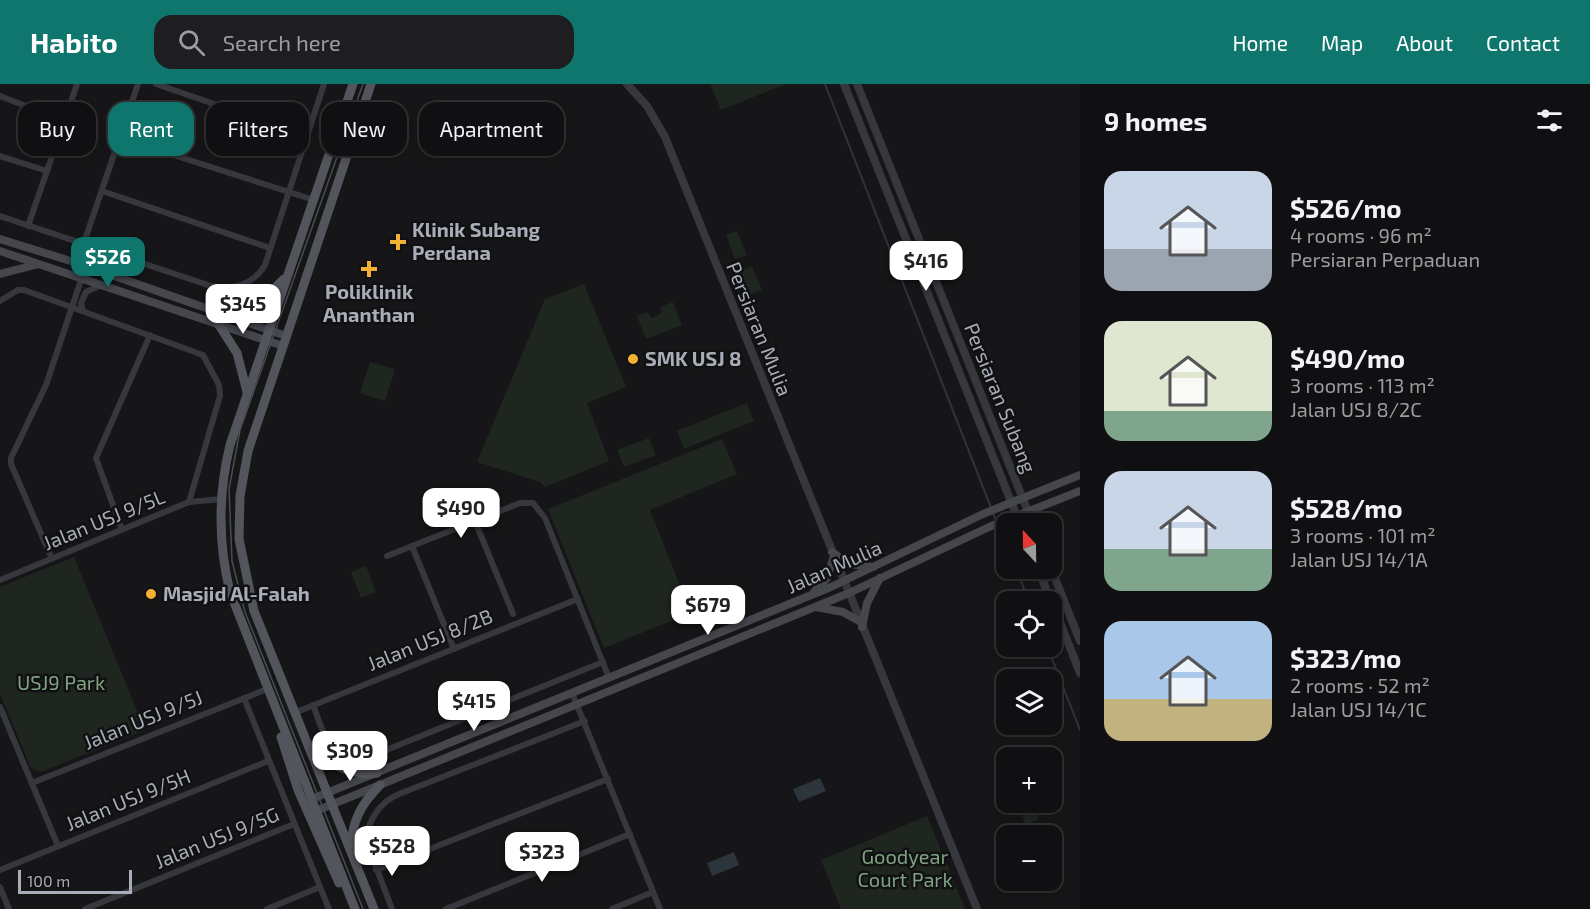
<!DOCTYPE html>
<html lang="en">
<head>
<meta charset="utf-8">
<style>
  :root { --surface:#101012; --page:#1e1e20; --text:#f1f3f6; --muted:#9c9d9f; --line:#303032; --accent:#0f766e }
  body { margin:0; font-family:"Exo 2",sans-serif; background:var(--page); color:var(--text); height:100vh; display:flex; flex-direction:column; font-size:22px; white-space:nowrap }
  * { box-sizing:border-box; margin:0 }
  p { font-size:20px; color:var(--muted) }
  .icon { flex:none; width:33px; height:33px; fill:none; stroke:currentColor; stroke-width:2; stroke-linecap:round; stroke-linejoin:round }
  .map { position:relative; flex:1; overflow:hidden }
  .side { display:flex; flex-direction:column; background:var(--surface); width:510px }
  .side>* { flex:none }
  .hud { position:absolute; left:18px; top:18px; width:570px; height:54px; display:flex; gap:12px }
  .needle { width:39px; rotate:338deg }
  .controls { position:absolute; left:996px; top:429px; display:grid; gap:12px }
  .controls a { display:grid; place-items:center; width:66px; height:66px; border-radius:12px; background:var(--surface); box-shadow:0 3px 9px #0003,0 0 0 2px var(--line); font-size:30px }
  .scale { position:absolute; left:18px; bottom:15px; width:114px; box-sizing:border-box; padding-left:6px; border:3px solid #a8adb8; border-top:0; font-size:16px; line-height:21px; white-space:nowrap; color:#a8adb8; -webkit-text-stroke:4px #111113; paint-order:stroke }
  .price { position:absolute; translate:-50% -51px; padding:0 14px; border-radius:12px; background:#fff; color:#222; font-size:20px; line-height:39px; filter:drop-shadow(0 2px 3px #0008) }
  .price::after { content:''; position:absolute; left:50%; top:36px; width:18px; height:14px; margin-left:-9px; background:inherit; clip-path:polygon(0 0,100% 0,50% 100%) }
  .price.current { background:var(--accent); color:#fff }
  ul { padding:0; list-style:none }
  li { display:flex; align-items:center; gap:18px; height:150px; padding:0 24px }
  li span { display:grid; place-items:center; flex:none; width:168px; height:120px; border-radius:18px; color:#555 }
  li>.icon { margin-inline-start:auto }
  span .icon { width:72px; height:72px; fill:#fffc; stroke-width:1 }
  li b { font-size:26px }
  h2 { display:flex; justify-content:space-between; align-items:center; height:72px; padding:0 24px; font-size:26px }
  .tag { padding:0 21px; border-radius:18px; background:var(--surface); box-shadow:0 3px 9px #0003,0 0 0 2px var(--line); font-size:21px; line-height:54px }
  .tag.current { background:var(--accent); color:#fff }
  header { display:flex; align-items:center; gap:36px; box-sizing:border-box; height:84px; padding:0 30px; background:var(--accent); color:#fff }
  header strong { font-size:28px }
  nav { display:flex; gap:33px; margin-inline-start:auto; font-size:21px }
  .search { width:420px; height:54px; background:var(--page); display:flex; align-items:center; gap:15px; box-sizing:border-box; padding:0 21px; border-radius:18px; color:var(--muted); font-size:22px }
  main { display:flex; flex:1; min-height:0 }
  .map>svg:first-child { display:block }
  .green { fill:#1e261f }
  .water { fill:#2c353c }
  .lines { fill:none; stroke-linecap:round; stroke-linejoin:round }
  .stream { stroke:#2c353c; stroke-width:2 }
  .minor { stroke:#37383d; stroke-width:6 }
  .tertiary { stroke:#37383d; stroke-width:8 }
  .secondary { stroke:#45474d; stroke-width:8 }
  .primary { stroke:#53555c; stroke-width:9 }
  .tram { stroke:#4a4c52; stroke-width:1.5 }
  .poi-dot { fill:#f2b134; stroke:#111113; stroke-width:2 }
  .labels { text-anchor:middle; stroke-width:5; stroke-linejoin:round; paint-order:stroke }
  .poi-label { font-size:20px; font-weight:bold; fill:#a8adb8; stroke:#111113; text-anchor:start }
  .street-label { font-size:20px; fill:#a8adb8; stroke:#111113 }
  .park-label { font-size:20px; fill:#7fa381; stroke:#111113 }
</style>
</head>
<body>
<header>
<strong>Habito</strong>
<div class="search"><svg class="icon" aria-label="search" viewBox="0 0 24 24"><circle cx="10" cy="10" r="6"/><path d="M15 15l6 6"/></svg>Search here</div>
<nav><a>Home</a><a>Map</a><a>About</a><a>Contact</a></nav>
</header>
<main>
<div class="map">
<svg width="1080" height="825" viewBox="0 0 1080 825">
  <rect width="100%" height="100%" fill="#161618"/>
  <g class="green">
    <polygon points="710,0 786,0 721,26"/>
    <polygon points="463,20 480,25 470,57 453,51"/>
    <polygon points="483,29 496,33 487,59 474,54"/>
    <polygon points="737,147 747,171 735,175 726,151"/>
    <polygon points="752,182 762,206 750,211 740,187"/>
    <polygon points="584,200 626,303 587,319 609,377 545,403 540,398 477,378 545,215"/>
    <polygon points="673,218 682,241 646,255 637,232 648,228 651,234 662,229 660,223"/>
    <polygon points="370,278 395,285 385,317 360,309"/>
    <polygon points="747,319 754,337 684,365 677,347"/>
    <polygon points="649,354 656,371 624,383 617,366"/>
    <polygon points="722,355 737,390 650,426 691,529 604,564 548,425"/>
    <polygon points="74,473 145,646 41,688 31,684 0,610 0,503"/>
    <polygon points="366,482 376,508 361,514 351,488"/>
    <polygon points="1017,719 1032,719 1039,735 1026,741"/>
    <polygon points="927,732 965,825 841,825 821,776"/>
  </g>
  <g class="water">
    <polygon points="820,694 826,707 799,718 793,705"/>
    <polygon points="734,768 739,781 712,792 707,779"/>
  </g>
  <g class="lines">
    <g class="stream">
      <polyline points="825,0 1006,462"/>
      <polyline points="1016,484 1029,518"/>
      <polyline points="1047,562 1080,646"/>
    </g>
    <g class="minor">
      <polyline points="156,0 307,52"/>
      <polyline points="0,12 64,37"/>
      <polyline points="120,54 314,116"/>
      <polyline points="0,72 47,87"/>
      <polyline points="102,107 270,164"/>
      <path d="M 0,132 L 211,202 C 232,207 254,200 265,181 L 324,0"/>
      <polyline points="28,142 77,0"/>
      <polyline points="77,179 138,0"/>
      <polyline points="0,217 18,206 24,206 203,271 219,301 220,312 189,418"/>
      <polyline points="83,227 81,219 86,208 99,202"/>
      <polyline points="475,437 513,530"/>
      <polyline points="122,446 96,374 150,251"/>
      <polyline points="412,462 454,565"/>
      <polyline points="387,472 520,419 533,419 545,434 609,594"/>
      <polyline points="52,475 11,380 11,374 46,301 81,196"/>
      <polyline points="0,496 189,418 222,415"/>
      <polyline points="572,609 660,825"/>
      <polyline points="244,614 329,825"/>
      <path d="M 313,621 C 317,630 320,644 326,652 C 339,666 367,670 384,667 L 603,578"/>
      <polyline points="0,623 58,762"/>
      <polyline points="294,629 578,515"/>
      <polyline points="32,699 267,605"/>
      <polyline points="0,786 268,677"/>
      <polyline points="376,786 608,695"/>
      <polyline points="0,803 9,825"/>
      <polyline points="85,825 294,740"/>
      <polyline points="267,825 320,803"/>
      <path d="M 392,825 L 366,756 C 368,736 380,718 399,710 L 585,637"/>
      <polyline points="446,825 630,750"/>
      <polyline points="612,825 653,808"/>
    </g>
    <g class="tertiary">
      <polyline points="627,0 647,22 665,53 977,825"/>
      <polyline points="844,0 1020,440"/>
      <polyline points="857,0 1033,440"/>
      <polyline points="1038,484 1051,518"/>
      <polyline points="1051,484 1080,557"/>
      <polyline points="1052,518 1080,589"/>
    </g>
    <g class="secondary">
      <polyline points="0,155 77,179 286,252"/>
      <polyline points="0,167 283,262"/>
      <polyline points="0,190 35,181"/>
      <polyline points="832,468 849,480 873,483"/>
      <polyline points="814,508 827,494 834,472"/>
      <polyline points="816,523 843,528 861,538"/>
      <polyline points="862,543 867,519 880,494"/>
      <polyline points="312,715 831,503 983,430 1080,391"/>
      <polyline points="316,727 849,509 989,443 1080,407"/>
    </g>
    <g class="primary">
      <path d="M 353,0 L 230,361 C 218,410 218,459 230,508 L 355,825"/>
      <polyline points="371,0 248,367 240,412 239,455 254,527 374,825"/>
      <polyline points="224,231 258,220 284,195"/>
      <polyline points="219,241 237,269 247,308"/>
      <polyline points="281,653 298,706 339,799"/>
      <path d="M 309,663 C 329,679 350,693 377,689"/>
      <path d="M 351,764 C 352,737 361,720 380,701"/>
    </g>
    <polyline class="tram" points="363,0 240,346 229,405 232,477 245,528 363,825"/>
  </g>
  <g class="poi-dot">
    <path d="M395 149h6v6h6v6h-6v6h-6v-6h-6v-6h6z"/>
    <path d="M366 176h6v6h6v6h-6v6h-6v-6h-6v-6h6z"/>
    <circle cx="633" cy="275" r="6"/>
    <circle cx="151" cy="510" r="6"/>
  </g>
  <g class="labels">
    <g class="poi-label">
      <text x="412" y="153">Klinik Subang<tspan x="412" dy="23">Perdana</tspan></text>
      <text x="369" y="215" text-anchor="middle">Poliklinik<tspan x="369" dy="23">Ananthan</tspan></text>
      <text x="645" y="282">SMK USJ 8</text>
      <text x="163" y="517">Masjid Al-Falah</text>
    </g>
    <g class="street-label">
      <text transform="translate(759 245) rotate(68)" y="7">Persiaran Mulia</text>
      <text transform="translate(1000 314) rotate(68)" y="7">Persiaran Subang</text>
      <text transform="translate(104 436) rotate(-22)" y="7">Jalan USJ 9/5L</text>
      <text transform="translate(834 483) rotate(-24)" y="7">Jalan Mulia</text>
      <text transform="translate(430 556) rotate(-22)" y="7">Jalan USJ 8/2B</text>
      <text transform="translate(143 636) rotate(-22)" y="7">Jalan USJ 9/5J</text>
      <text transform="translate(128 716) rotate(-22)" y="7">Jalan USJ 9/5H</text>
      <text transform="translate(217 754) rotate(-22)" y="7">Jalan USJ 9/5G</text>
    </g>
    <g class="park-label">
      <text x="61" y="606">USJ9 Park</text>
      <text x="905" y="780">Goodyear<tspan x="905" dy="23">Court Park</tspan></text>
    </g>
  </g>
</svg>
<div class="controls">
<a><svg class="needle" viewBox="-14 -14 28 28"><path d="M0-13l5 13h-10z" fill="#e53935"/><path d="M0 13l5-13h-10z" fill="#9c9d9f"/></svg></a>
<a><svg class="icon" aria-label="locate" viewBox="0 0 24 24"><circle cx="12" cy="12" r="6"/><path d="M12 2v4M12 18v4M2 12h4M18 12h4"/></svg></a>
<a><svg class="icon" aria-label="layers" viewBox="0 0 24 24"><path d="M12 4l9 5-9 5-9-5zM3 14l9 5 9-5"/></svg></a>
<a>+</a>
<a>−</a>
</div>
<div class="scale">100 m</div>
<b class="price current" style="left:108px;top:204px">$526</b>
<b class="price" style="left:926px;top:208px">$416</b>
<b class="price" style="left:243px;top:251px">$345</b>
<b class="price" style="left:461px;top:455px">$490</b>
<b class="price" style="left:708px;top:552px">$679</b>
<b class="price" style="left:474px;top:648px">$415</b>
<b class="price" style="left:350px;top:698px">$309</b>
<b class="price" style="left:392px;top:793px">$528</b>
<b class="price" style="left:542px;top:799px">$323</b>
<div class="hud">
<a class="tag">Buy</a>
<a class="tag current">Rent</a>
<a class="tag">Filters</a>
<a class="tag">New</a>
<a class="tag">Apartment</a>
</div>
</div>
<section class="side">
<h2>9 homes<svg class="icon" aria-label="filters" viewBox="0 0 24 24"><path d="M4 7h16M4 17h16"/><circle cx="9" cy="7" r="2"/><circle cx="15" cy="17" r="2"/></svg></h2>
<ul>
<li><span style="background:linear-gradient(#c9d6e8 65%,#9aa5b1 0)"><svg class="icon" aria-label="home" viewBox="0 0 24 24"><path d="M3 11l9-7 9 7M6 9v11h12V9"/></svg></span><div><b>$526/mo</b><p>4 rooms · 96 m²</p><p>Persiaran Perpaduan</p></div></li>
<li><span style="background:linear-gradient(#dfe7d0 75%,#7fa58c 0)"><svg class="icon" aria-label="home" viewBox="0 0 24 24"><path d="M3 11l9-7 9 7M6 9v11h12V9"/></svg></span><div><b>$490/mo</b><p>3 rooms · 113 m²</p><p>Jalan USJ 8/2C</p></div></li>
<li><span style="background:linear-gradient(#c9d6e8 65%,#7fa58c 0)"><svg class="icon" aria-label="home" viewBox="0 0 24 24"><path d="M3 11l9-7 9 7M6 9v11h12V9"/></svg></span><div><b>$528/mo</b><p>3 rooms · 101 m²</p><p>Jalan USJ 14/1A</p></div></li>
<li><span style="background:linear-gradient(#a9c7e8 65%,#c2b280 0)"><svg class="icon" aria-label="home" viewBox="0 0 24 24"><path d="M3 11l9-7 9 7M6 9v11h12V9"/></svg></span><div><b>$323/mo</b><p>2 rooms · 52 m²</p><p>Jalan USJ 14/1C</p></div></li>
</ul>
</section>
</main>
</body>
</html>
